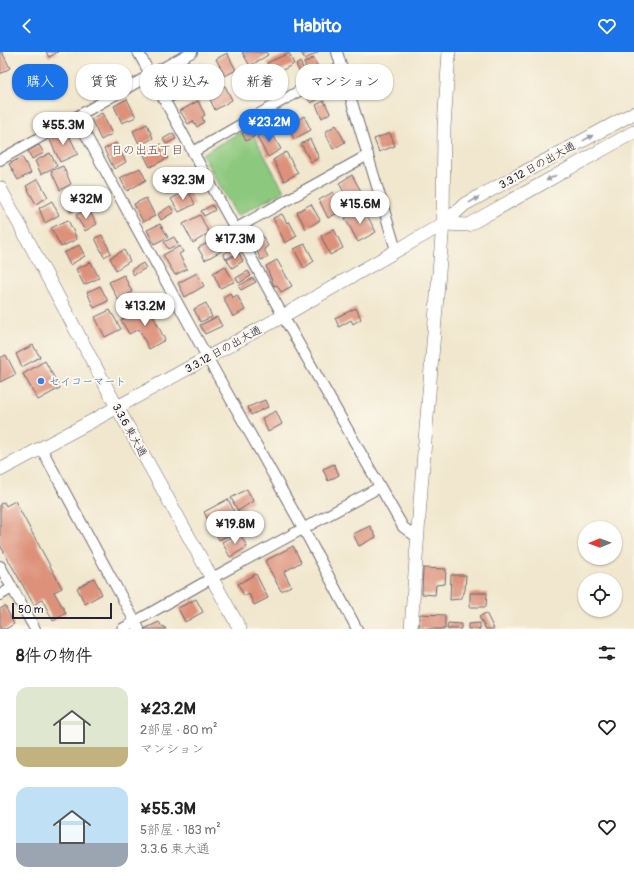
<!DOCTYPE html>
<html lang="ja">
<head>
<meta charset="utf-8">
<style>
  :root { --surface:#fff; --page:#f2f2f2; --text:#222; --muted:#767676; --accent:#1a73e8 }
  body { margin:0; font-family:Pangolin,"Klee One",sans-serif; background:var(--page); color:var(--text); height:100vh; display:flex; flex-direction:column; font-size:15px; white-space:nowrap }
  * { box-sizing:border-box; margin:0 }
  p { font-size:13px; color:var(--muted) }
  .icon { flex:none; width:22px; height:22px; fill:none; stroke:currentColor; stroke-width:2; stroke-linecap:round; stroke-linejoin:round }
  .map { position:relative; height:577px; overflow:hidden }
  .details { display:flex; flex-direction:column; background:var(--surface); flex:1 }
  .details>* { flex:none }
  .hud { position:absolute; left:12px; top:12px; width:400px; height:36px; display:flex; gap:8px }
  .needle { width:26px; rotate:269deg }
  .fabs { position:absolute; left:578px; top:469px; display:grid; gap:8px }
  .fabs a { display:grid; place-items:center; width:44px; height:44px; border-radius:50%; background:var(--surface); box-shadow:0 1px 3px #0004; font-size:20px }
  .scale { position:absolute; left:12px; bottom:10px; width:100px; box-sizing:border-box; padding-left:4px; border:2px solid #22223b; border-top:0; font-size:11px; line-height:14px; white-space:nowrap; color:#22223b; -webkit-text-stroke:3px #fbf7ec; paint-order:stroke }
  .price { position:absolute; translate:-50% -34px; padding:0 9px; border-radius:14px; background:#fff; color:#222; font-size:13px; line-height:26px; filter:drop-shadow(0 1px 2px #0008) }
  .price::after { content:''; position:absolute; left:50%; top:24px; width:12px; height:9px; margin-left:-6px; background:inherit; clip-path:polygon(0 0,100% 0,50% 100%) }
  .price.current { background:var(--accent); color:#fff }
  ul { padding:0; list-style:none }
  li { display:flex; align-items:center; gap:12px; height:100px; padding:0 16px }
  li span { display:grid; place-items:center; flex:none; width:112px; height:80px; border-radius:12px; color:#555 }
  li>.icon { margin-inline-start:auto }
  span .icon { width:48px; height:48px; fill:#fffc; stroke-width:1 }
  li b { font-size:17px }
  h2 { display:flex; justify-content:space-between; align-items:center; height:48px; padding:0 16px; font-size:17px }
  .pill { padding:0 14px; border-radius:16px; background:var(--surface); box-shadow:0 1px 3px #0004; font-size:14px; line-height:36px }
  .pill.current { background:var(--accent); color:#fff }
  header { display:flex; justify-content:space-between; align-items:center; height:52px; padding:0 16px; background:var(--accent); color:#fff; font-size:18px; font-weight:700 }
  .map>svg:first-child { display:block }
  .green { fill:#8cc87d; stroke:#57755c }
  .building { fill:#dd917a }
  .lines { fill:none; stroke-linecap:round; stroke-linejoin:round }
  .minor-casing { stroke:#6a676e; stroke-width:12 }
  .tertiary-casing { stroke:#6a676e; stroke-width:14 }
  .minor { stroke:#fff; stroke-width:10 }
  .tertiary { stroke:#fff; stroke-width:13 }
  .oneway { fill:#9c9ca7 }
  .shop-dot { fill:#3f7fe0; stroke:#fbf7ec; stroke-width:1.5 }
  .labels { text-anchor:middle; stroke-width:4; stroke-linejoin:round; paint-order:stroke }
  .street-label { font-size:11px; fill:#22223b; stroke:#fbf7ec }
  .shop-label { font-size:11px; fill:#366cbe; stroke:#fbf7ec; text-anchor:start }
  .neighbourhood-label { font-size:12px; fill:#634951; stroke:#fbf7ec }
</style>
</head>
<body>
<header><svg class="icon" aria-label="back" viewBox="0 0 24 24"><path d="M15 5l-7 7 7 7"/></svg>Habito<svg class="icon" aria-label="heart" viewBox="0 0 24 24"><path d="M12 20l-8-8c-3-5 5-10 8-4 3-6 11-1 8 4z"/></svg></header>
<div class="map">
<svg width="634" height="577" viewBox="0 0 634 577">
  <rect width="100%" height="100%" fill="#fbf7ec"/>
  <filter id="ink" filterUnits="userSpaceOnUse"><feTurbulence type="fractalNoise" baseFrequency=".025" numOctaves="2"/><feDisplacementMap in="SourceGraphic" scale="8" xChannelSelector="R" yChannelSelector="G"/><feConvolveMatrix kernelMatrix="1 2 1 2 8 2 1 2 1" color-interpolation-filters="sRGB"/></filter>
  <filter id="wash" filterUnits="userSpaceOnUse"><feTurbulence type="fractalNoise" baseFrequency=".012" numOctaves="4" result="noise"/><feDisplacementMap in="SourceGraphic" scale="16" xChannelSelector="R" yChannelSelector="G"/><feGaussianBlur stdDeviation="0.9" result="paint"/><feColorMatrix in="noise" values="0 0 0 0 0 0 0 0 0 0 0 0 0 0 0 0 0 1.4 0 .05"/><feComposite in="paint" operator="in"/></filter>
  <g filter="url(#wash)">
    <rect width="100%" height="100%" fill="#f1e7ce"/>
    <polygon class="green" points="249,75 284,139 237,164 202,102"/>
    <g id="blocks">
      <g class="building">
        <polygon points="0,0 2,0 10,16 0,22"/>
        <polygon points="46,0 58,0 49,5"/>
        <polygon points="242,0 266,0 268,3 250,14"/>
        <polygon points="301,0 318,0 305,7"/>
        <polygon points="227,1 236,18 225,24 216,7"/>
        <polygon points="289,1 294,12 273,23 267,11"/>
        <polygon points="313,6 320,19 310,24 304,11"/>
        <polygon points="300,10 308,25 303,27 296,13"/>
        <polygon points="200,11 209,26 198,33 189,16"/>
        <polygon points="262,15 265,21 261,23 263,30 243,41 237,27"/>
        <polygon points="178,29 185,43 170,51 163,37"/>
        <polygon points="273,30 278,40 273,43 268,33"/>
        <polygon points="225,34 232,48 215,58 208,43"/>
        <polygon points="319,38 323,44 311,51 307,46"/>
        <polygon points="127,47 136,65 122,71 114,54"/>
        <polygon points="198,49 205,63 202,65 204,70 197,75 193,69 188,72 180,59"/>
        <polygon points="324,49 330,61 322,66 316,53"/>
        <polygon points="102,61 112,82 101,88 91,67"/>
        <polygon points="293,62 296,69 304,64 311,78 294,87 284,67"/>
        <polygon points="147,72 153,86 140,94 133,79"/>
        <polygon points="336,73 345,90 333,97 325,80"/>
        <polygon points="253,74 258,82 246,89 242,81"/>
        <polygon points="66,77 78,102 60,110 49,86"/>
        <polygon points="270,78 281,97 268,105 257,85"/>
        <polygon points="173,81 176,87 166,92 163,87"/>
        <polygon points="390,81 395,94 379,100 374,87"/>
        <polygon points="310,87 319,106 311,110 301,92"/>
        <polygon points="116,91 126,110 114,117 104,97"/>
        <polygon points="161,92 168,106 150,115 143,101"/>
        <polygon points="39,93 44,101 32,107 28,99"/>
        <polygon points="286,100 298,121 284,129 273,108"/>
        <polygon points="50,101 57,114 41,122 35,109"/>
        <polygon points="22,105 31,121 18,128 9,112"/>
        <polygon points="63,114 71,132 60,138 51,119"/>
        <polygon points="140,116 146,128 127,139 120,126"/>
        <polygon points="172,121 179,136 167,142 160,128"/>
        <polygon points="352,123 362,141 348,148 339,131"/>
        <polygon points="38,127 48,145 36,152 26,134"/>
        <polygon points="102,137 106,143 95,150 91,145"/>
        <polygon points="188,138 195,152 179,160 171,147"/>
        <polygon points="75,139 83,153 71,160 63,146"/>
        <polygon points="333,140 343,158 328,166 319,148"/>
        <polygon points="146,146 155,164 143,170 134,152"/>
        <polygon points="52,149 59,163 45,171 39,156"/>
        <polygon points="311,152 320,168 306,177 297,160"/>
        <polygon points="212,153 215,158 204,164 201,159"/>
        <polygon points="170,154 174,160 161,168 158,162"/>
        <polygon points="363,156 376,180 358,190 345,166"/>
        <polygon points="88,157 97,172 85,179 76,163"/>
        <polygon points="282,162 287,171 289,169 297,184 285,191 273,166"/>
        <polygon points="200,163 209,181 193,191 183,172"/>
        <polygon points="68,168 77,187 61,195 51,176"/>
        <polygon points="160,172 168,185 154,192 147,178"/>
        <polygon points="334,177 343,196 330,203 321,184"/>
        <polygon points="102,183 111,201 104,205 95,186"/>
        <polygon points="262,183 268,194 264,197 268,205 261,208 252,188"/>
        <polygon points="174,185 178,192 168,197 164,190"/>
        <polygon points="217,186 223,198 205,208 198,196"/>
        <polygon points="305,192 314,209 304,216 294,197"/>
        <polygon points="79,193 85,204 70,213 64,201"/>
        <polygon points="180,194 183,200 179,202 187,217 175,223 163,203"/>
        <polygon points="235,195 238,200 226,207 223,202"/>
        <polygon points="124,198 130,209 116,218 110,206"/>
        <polygon points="239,201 243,209 232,216 227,208"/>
        <polygon points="277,208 292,234 281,240 277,233 274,234 266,214"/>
        <polygon points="91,210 99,226 84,233 76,217"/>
        <polygon points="143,211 146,216 134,223 131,218"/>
        <polygon points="225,214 234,230 220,236 213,221"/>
        <polygon points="248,219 251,224 239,231 236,226"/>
        <polygon points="197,221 204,234 185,245 178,231"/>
        <polygon points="124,223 132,240 118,248 109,230"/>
        <polygon points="253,226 256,230 241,238 238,234"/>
        <polygon points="100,234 108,249 94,256 87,240"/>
        <polygon points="230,241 232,246 237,243 245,258 233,265 223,245"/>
        <polygon points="206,251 212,265 200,270 194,257"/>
        <polygon points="149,255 165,288 149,297 139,277 129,282 121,268"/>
        <polygon points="356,256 361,267 353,272 351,268 339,275 335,266"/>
        <polygon points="110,258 121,277 105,285 95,265"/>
        <polygon points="217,265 222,274 205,282 200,273"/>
        <polygon points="33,293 40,305 22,315 16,302"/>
        <polygon points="6,303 16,322 0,330 0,306"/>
        <polygon points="45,309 60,336 38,348 23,322"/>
        <polygon points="265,348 268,355 251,363 248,355"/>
        <polygon points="276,359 282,372 268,380 262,366"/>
        <polygon points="334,412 339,423 328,429 323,417"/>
        <polygon points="247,437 253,449 238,459 231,446"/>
        <polygon points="228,447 235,461 211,474 204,460"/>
        <polygon points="15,449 62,536 54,540 66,561 53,569 42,547 34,553 0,493 0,452 4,450 6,454"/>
        <polygon points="232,468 238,479 219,488 214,477"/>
        <polygon points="370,474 376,485 359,494 353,482"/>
        <polygon points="240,481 247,495 230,505 222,490"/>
        <polygon points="293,494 301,510 284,520 291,534 281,539 265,509"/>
        <polygon points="423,516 446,517 445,532 436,533 435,543 422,542"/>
        <polygon points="256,522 268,546 254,553 249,542 244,544 238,532"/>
        <polygon points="451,523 466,523 465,538 460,547 450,548"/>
        <polygon points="94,526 102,542 85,552 77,536"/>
        <polygon points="470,541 487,541 486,555 470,555"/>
        <polygon points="196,547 203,560 185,570 178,556"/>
        <polygon points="5,554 14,572 6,577 0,577 0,557"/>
        <polygon points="486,561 494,577 486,577 479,565"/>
        <polygon points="420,562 445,563 445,577 419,577"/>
        <polygon points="159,570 162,575 164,574 166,577 144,577"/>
        <polygon points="448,571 461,572 461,577 447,577"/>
        <polygon points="480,571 480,577 468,577 468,572"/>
      </g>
    </g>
  </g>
  <g filter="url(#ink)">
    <use href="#blocks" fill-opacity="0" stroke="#6a676e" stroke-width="1"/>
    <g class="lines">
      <defs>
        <g id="minor">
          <polyline points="138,0 283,264 403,475 418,486"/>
          <polyline points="337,0 396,198"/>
          <polyline points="76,65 207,305 303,476 357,577"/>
          <polyline points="193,100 341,15"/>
          <polyline points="0,108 150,23 192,0"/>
          <polyline points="235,177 368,103"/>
          <polyline points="41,396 139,577"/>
          <polyline points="0,514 35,577"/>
          <polyline points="0,543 12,536"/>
          <polyline points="122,577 212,526 380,435"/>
        </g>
        <g id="tertiary">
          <polyline points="0,136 117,355 240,577"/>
          <polyline points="443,172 468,173 634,80"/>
          <polyline points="0,418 94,368 283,264 443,172 465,152 634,61"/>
          <polyline points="411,577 421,437 443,172 444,75 449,0"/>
        </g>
      </defs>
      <use href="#minor" class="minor-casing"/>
      <use href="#tertiary" class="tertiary-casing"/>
      <use href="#minor" class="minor"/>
      <use href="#tertiary" class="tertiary"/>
    </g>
    <defs><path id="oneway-solid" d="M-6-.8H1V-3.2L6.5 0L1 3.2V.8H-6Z"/></defs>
    <g class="oneway">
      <use href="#oneway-solid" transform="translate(588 86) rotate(-29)"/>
      <use href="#oneway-solid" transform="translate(551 126) rotate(151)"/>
      <use href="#oneway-solid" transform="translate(474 148) rotate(-29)"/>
    </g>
  </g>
  <circle class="shop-dot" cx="41" cy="329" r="4"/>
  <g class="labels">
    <g class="street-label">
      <text transform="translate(537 113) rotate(-29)" y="4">3.3.12 日の出大通</text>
      <text transform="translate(223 297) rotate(-29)" y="4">3.3.12 日の出大通</text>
      <text transform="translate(130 378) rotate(61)" y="4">3.3.6 東大通</text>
    </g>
    <g class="shop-label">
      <text x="49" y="333">セイコーマート</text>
    </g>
    <g class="neighbourhood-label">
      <text x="147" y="102">日の出五丁目</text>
    </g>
  </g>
</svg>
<div class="fabs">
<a><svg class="needle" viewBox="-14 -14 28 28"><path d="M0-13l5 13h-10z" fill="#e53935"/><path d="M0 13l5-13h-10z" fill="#767676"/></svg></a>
<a><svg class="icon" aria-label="locate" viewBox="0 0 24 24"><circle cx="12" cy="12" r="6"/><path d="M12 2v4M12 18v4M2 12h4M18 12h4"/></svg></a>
</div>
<div class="scale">50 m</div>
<b class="price current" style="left:269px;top:91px">¥23.2M</b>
<b class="price" style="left:63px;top:94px">¥55.3M</b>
<b class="price" style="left:183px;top:149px">¥32.3M</b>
<b class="price" style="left:86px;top:168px">¥32M</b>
<b class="price" style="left:360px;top:173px">¥15.6M</b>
<b class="price" style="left:235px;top:208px">¥17.3M</b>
<b class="price" style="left:145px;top:275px">¥13.2M</b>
<b class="price" style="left:235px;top:493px">¥19.8M</b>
<div class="hud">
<a class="pill current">購入</a>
<a class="pill">賃貸</a>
<a class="pill">絞り込み</a>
<a class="pill">新着</a>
<a class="pill">マンション</a>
</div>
</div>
<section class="details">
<h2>8件の物件<svg class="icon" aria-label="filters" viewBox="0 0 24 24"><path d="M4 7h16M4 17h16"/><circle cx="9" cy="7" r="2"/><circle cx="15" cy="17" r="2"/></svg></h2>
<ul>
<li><span style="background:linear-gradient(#dfe7d0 75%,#c2b280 0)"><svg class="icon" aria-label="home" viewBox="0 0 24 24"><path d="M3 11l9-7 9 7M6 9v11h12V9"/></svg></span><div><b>¥23.2M</b><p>2部屋 · 80 m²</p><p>マンション</p></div><svg class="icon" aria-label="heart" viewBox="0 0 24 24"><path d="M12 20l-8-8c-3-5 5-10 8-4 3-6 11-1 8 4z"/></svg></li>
<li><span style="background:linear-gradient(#bfe0f5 70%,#9aa5b1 0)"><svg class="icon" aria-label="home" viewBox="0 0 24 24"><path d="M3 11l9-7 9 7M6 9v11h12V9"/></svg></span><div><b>¥55.3M</b><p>5部屋 · 183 m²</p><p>3.3.6 東大通</p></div><svg class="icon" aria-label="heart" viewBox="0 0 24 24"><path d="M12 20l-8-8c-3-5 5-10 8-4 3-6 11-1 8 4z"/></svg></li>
</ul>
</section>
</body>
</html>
